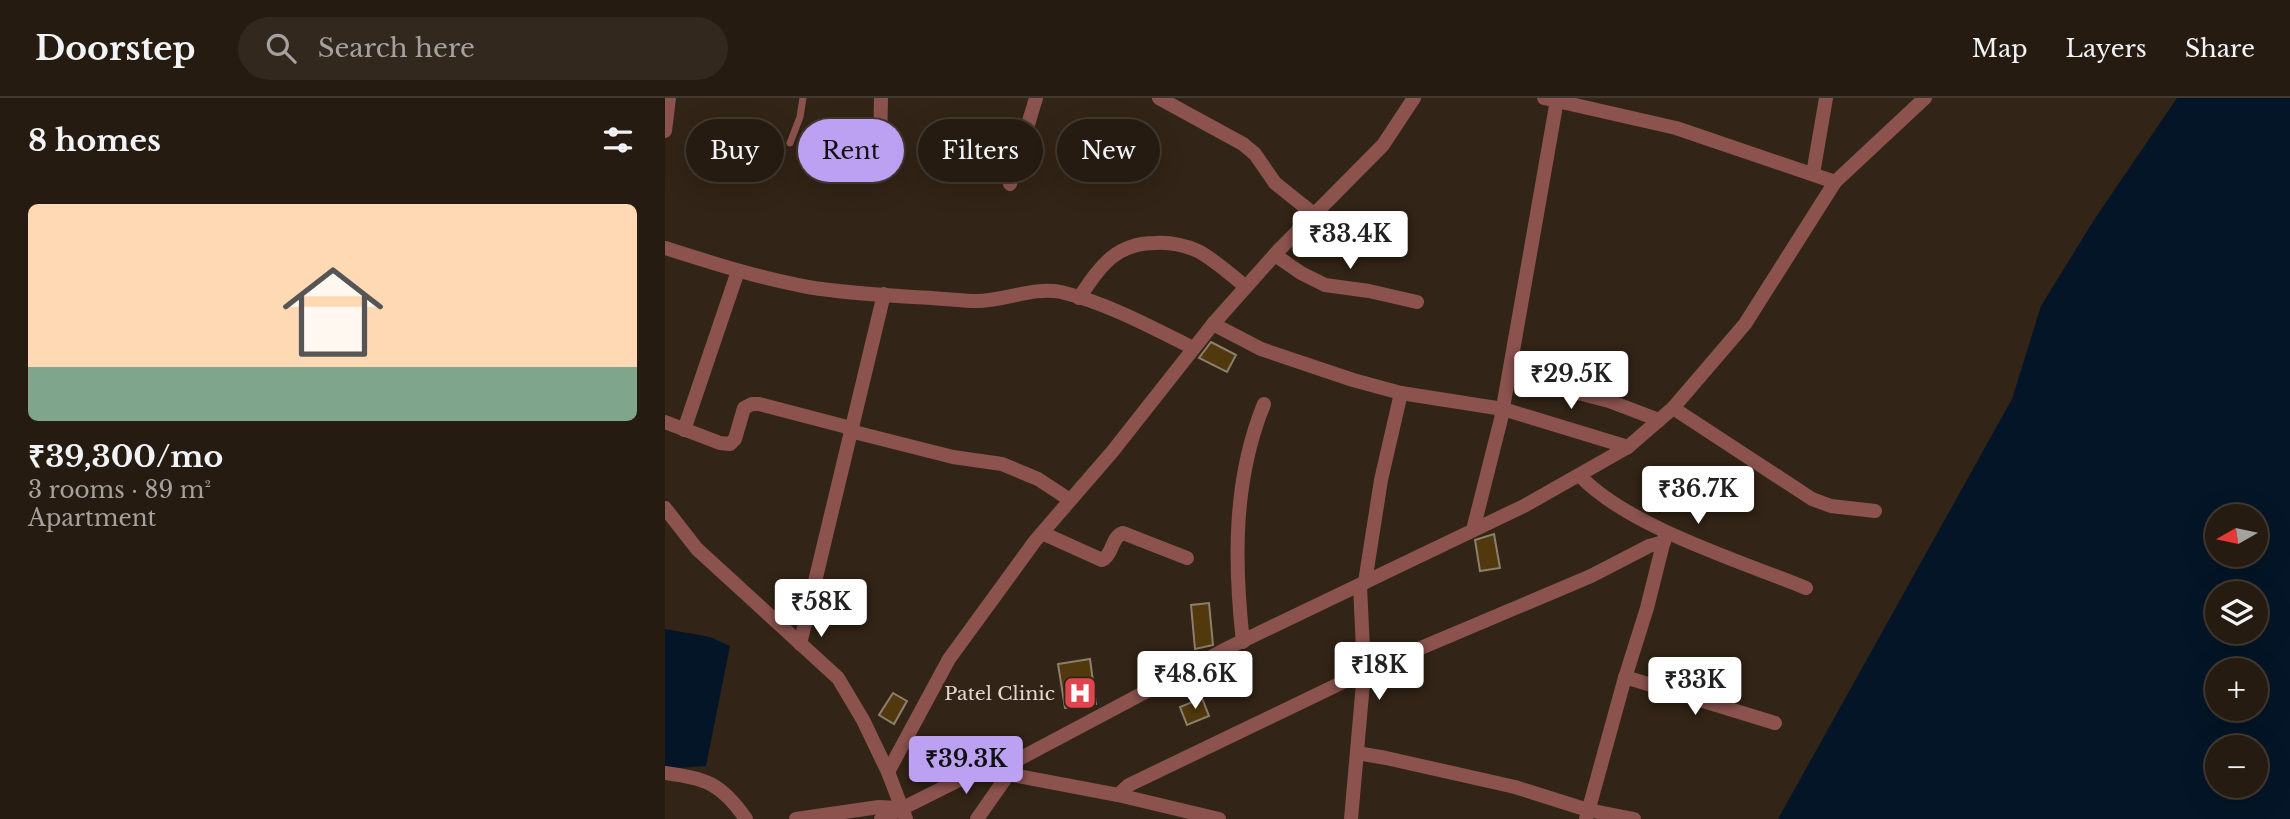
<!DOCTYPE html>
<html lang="en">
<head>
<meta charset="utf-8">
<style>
  :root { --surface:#261b10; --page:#32281e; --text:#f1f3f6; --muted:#a4a19f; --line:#423930; --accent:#bca0f2 }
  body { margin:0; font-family:"Libre Baskerville",serif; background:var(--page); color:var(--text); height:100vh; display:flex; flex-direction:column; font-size:26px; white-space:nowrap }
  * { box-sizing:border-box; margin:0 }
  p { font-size:23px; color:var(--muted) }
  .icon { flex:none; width:38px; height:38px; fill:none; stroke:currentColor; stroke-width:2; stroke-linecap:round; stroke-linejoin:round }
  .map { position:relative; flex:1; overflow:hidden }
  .side { display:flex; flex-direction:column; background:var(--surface); width:665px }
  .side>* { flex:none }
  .top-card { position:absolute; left:21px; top:21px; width:665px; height:63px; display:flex; gap:14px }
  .needle { width:46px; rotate:261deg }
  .tools { position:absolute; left:1540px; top:406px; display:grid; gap:14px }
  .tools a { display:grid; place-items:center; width:63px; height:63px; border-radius:50%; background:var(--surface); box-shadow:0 7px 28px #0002,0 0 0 2px var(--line); font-size:35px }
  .price { position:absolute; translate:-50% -60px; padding:0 16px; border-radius:7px; background:#fff; color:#222; font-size:23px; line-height:46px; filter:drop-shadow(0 2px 4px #0008) }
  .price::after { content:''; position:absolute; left:50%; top:42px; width:21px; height:16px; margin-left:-10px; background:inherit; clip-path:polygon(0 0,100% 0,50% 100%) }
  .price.active { background:var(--accent); color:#111 }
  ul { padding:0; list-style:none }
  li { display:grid; align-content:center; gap:14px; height:371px; padding:0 28px }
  li span { display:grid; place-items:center; height:217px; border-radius:10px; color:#555 }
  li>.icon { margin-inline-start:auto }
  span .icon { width:126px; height:126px; fill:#fffc; stroke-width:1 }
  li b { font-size:30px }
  h2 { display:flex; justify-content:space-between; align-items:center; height:84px; padding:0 28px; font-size:30px }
  .chip { padding:0 24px; border-radius:32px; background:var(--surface); box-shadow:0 7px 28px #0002,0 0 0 2px var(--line); font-size:24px; line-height:63px }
  .chip.active { background:var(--accent); color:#111 }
  header { display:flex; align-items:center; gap:42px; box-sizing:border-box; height:98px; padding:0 35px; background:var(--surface); border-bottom:2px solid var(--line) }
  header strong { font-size:33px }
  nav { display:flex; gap:38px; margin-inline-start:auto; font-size:24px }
  .search { width:490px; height:63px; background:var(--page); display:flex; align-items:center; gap:18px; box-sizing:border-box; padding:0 24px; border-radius:38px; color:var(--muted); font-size:26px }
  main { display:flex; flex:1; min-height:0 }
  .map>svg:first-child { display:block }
  .water { fill:#041527; fill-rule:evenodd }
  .building { fill:#51380d; stroke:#8c7f6c; stroke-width:2 }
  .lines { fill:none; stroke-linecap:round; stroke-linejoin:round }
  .lane { stroke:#8c534e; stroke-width:7 }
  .street { stroke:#8c534e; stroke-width:14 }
  .labels { text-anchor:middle; stroke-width:6; stroke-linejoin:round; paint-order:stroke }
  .poi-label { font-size:19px; fill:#e1d8cf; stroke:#322416; text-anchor:end }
</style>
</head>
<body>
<header>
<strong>Doorstep</strong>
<div class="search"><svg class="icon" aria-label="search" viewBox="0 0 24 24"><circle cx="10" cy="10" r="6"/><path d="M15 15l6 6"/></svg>Search here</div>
<nav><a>Map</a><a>Layers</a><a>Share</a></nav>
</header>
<main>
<section class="side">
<h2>8 homes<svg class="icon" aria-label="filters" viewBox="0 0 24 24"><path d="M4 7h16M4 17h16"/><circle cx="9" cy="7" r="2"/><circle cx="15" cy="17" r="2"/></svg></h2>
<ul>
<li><span style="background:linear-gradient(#ffd9b3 75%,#7fa58c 0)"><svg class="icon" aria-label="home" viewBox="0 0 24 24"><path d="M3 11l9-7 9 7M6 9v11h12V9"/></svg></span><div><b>₹39,300/mo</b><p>3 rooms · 89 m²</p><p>Apartment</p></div></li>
</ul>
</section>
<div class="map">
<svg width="1625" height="721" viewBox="0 0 1625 721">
  <rect width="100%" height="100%" fill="#322416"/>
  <g class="water">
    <path d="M 1512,0 L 1625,0 L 1625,721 L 1113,721 L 1347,301 L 1376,208 L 1429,122 ZM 1552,418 L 1591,418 L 1591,457 L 1552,457 ZM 1552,495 L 1591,495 L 1591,534 L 1552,534 ZM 1552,572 L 1591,572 L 1591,611 L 1552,611 ZM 1552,649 L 1591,649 L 1591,688 L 1552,688 Z"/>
    <polygon points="0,531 45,539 65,548 41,668 12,670 0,668"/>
  </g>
  <g class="building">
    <polygon points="546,244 571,257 562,274 534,260"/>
    <polygon points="829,436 835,470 815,473 810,442"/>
    <polygon points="544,505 548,547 530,551 526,507"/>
    <polygon points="425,561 431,606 400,610 393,566"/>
    <polygon points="228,595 242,603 229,626 214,617"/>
    <polygon points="537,600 544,618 522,627 515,609"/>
  </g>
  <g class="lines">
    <polyline class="lane" points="125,45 135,19 138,0"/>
    <g class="street">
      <polyline points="494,0 578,46 590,56 610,85 650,117"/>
      <polyline points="879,0 1011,30 1170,84"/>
      <polyline points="0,33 4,0"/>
      <polyline points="215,47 216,0"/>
      <polyline points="1148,76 1161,0"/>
      <polyline points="345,86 371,0"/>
      <path d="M 0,150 C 47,165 94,180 143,189 C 197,198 253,198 307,203 C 336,205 367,188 396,194 C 442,205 486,229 528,250"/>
      <polyline points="610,157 636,175 660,187 704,193 752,204"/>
      <path d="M 414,200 C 435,169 450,145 490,145 C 505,144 519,147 533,153 C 550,162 566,177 581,189"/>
      <polyline points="548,226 596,251 688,282 736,295 838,311 963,349"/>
      <polyline points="844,277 944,303 994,322"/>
      <polyline points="1008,310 1147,401 1166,408 1210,413"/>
      <polyline points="0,324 55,345 65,346 70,341 79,310 87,306 94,306 186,330"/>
      <polyline points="19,332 73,173"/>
      <polyline points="185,333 288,359 337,366 373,381 405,402"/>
      <path d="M 915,378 C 964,429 1075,463 1141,490"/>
      <polyline points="0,410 32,451 173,580 198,622 223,674 241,721"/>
      <polyline points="808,432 836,321 892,2"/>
      <path d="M 377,435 L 437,462 C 448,457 446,439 458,435 L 522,460"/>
      <polyline points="700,484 716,382 736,295"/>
      <path d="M 578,544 C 569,464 568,382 599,306"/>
      <polyline points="135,546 219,196"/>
      <polyline points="960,579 1110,625"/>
      <polyline points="692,655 721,660 850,689 923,712 969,721"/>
      <polyline points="223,674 284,561 370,443 447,354 548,226 613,153 718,47 749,0"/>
      <path d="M 0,675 C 42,681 56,685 81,721"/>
      <polyline points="343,676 453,697 554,721"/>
      <polyline points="453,697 464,687 699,574 926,478 984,448 999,444"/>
      <polyline points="131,721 214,709 235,710"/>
      <polyline points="216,721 292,683 354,661"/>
      <polyline points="312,721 354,661 565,549 859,408 963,349 1008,310 1080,226 1170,84 1260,0"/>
      <polyline points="686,721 699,574 695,487"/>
      <polyline points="921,721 959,583 982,510 1001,434"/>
    </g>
  </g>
  <defs>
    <symbol id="hospital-square" viewBox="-11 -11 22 22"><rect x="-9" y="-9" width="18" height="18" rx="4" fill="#e0444e" stroke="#322416"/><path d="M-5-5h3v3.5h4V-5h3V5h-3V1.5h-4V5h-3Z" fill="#fff"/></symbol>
  </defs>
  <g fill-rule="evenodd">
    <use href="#hospital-square" x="396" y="576" width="38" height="38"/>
  </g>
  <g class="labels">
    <g class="poi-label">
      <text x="390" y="602">Patel Clinic</text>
    </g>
  </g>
</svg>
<div class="tools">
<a><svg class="needle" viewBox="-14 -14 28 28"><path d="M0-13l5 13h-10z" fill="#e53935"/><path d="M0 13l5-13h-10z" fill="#a4a19f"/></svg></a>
<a><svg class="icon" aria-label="layers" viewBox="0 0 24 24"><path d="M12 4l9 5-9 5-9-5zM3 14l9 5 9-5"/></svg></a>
<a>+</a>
<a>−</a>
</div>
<b class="price" style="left:685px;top:173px">₹33.4K</b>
<b class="price" style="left:906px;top:313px">₹29.5K</b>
<b class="price" style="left:1033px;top:428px">₹36.7K</b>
<b class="price" style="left:156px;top:541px">₹58K</b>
<b class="price" style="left:714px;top:604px">₹18K</b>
<b class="price" style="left:530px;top:613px">₹48.6K</b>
<b class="price" style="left:1030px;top:619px">₹33K</b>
<b class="price active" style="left:301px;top:698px">₹39.3K</b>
<div class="top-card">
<a class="chip">Buy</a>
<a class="chip active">Rent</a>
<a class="chip">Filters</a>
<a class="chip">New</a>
</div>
</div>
</main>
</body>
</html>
